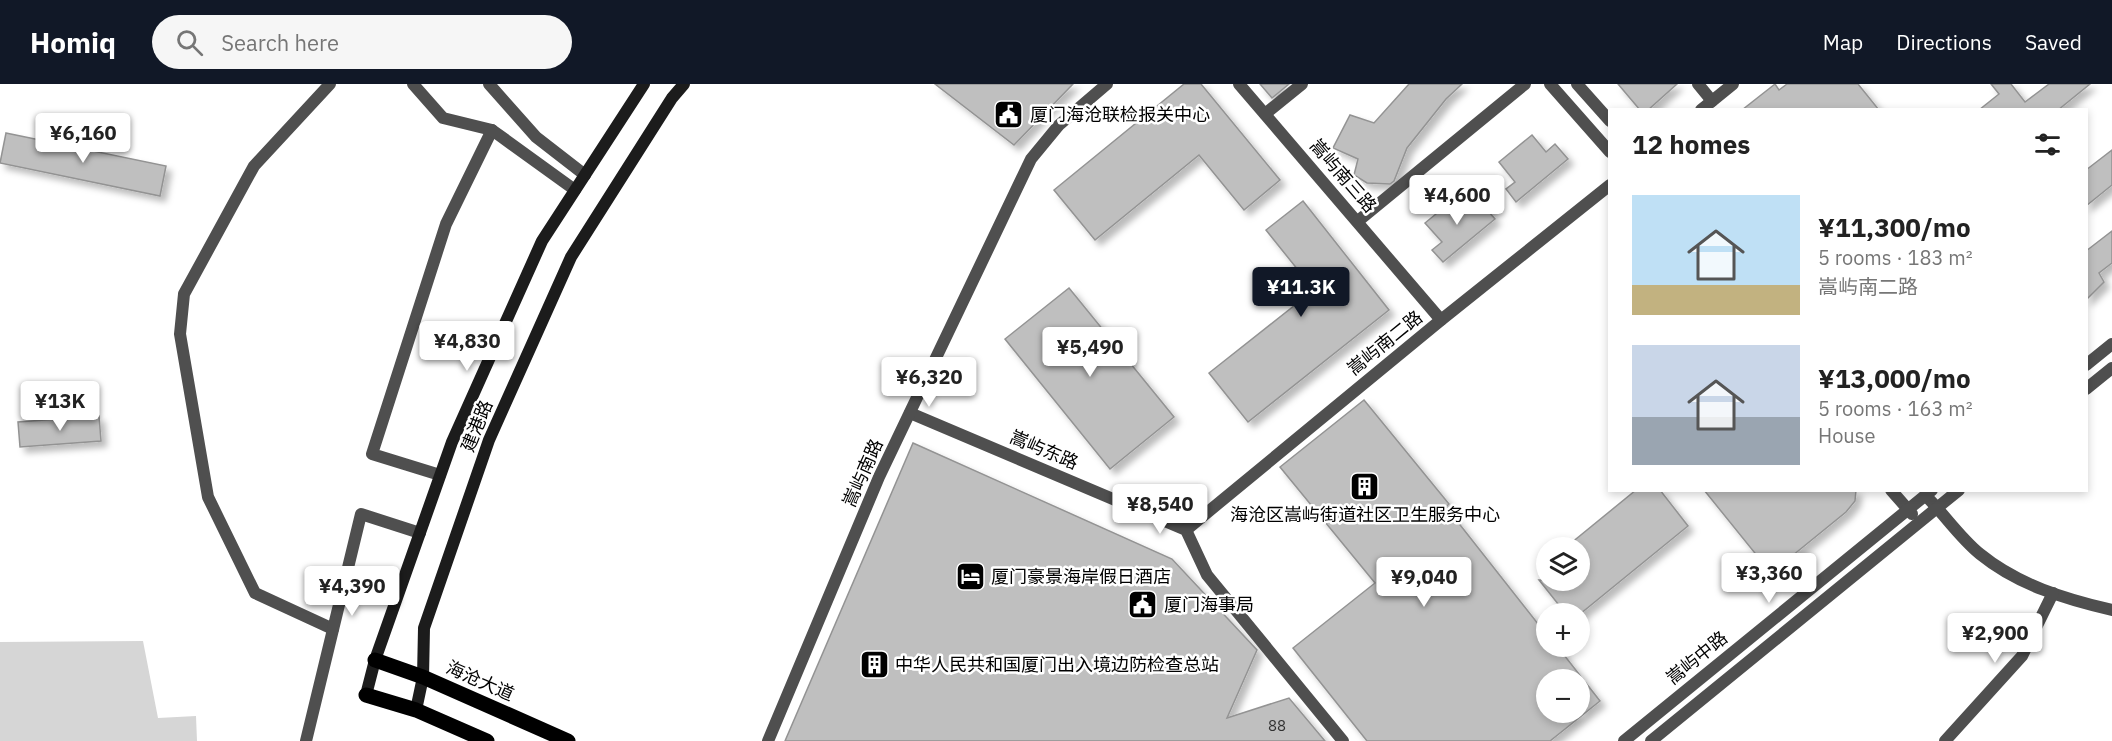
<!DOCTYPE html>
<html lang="en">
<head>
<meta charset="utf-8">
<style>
  :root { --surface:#fff; --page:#f6f6f6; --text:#222; --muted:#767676; --accent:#111827 }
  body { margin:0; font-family:"IBM Plex Sans","Noto Sans SC",sans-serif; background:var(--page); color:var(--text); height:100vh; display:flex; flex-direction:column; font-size:22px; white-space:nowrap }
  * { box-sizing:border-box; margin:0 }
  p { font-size:20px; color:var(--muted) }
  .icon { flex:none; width:33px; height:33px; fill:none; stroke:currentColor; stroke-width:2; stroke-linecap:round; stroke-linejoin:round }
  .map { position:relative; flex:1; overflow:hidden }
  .sheet { position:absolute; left:1608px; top:24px; width:480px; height:384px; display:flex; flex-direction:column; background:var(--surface); border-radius:0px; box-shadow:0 3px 9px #0003 }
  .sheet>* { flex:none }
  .controls { position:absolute; left:1536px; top:453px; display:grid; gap:12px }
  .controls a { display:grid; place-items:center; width:54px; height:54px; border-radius:50%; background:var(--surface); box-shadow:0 3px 9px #0003; font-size:30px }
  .price { position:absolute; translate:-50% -51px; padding:0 14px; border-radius:6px; background:#fff; color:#222; font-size:20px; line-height:39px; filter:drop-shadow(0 2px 3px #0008) }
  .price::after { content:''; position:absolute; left:50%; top:36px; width:18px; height:14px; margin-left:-9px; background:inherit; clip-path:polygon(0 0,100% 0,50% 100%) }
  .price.on { background:var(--accent); color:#fff }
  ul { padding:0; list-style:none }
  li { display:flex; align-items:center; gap:18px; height:150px; padding:0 24px }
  li span { display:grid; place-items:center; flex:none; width:168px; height:120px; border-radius:0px; color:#555 }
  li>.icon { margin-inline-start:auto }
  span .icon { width:72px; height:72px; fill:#fffc; stroke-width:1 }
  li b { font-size:26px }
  h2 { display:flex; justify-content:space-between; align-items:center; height:72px; padding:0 24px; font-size:26px }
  header { display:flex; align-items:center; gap:36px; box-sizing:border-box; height:84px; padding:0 30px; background:var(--accent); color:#fff }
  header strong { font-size:28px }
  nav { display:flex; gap:33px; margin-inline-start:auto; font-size:21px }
  .search { width:420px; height:54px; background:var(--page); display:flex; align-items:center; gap:15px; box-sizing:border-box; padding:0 21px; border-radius:33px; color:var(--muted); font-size:22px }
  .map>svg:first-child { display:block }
  .green { fill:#d6d6d6 }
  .building { fill:#bfbfbf; stroke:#939393; stroke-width:1.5; fill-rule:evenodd; filter:url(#shadow) }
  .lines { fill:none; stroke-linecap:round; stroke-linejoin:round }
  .minor { stroke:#4f4f4f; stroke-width:12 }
  .tertiary { stroke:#4f4f4f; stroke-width:12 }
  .secondary { stroke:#1c1c1c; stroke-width:12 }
  .primary { stroke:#000; stroke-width:15 }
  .labels { text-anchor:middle; stroke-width:5; stroke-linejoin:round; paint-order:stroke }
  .number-label { font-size:15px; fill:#303030 }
  .poi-label { font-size:18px; fill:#000; stroke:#fff; text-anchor:start }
  .street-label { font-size:18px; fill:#000; stroke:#fff }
</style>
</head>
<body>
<header>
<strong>Homiq</strong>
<div class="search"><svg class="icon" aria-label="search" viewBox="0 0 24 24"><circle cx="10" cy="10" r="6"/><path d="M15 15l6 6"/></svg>Search here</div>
<nav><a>Map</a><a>Directions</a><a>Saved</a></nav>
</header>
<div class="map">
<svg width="2112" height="657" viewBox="0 0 2112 657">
  <defs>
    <filter id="shadow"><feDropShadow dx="5.5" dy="5.5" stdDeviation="3" flood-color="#0004"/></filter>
  </defs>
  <rect width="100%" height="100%" fill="#fff"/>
  <polygon class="green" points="143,557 158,634 196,632 197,657 0,657 0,558"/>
  <g class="building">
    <polygon points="935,0 1073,0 1014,61"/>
    <polygon points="1184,0 1201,0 1280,96 1244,126 1199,71 1095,156 1054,106"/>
    <polygon points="1260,0 1289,0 1272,14"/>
    <polygon points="1409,0 1462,0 1446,15 1407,64 1394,97 1390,100 1367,99 1354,91 1358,75 1333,64 1350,31 1374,39"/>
    <polygon points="1618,0 1677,0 1648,26 1640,26"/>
    <polygon points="1775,0 1779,6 1787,0 1858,0 1879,26 1742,26"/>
    <polygon points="1991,0 2011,0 2025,18 2049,0 2090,0 2058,26 1979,26 1999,10"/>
    <polygon points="6,49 166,82 160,112 0,79"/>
    <polygon points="1532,51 1546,68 1555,60 1568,75 1516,118 1506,105 1515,98 1499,78"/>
    <polygon points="2112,66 2112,101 2086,122 2086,86"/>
    <polygon points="1459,111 1473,128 1482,120 1495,135 1443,178 1432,166 1442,158 1425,139"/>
    <polygon points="1303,117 1389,226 1248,338 1209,289 1314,206 1266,146"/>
    <polygon points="2112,147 2112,179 2099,189 2104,198 2086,216 2086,167"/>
    <polygon points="1069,204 1174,333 1110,385 1005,255"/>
    <path d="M 1364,316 L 1449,420 L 1446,423 L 1546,550 L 1546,562 L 1557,562 L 1600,617 L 1550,657 L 1367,657 L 1293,564 L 1375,499 L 1280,383 ZM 1546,596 L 1580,596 L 1580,628 L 1546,628 Z"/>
    <polygon points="99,332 101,357 20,363 18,338"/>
    <polygon points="913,359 1172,475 1257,566 1227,634 1289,614 1325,657 785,657"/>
    <polygon points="1636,406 1660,406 1688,442 1580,530 1566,530 1539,496 1580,496 1580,464 1565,464"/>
    <polygon points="1704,406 1856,406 1855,417 1846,428 1771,489"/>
  </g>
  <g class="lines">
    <g class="minor">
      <polyline points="330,0 254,82 184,210 180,250 208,413 255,509 333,545"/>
      <polyline points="1239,0 1441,236"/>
      <polyline points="1698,0 1712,17"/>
      <polyline points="1701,26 1733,0"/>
      <polyline points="1265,30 1302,0"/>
      <polyline points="1358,137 1525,0"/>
      <polyline points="910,329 1186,446 1207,491 1343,657"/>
      <polyline points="440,391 372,370 446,140 492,46"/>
      <path d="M 1926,412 C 1944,430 1960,454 1980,470 C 2018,501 2065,515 2112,526"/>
      <polyline points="1186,446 1441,236 1610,101"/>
      <polyline points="306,657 361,430 420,449"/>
      <polyline points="768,657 879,393 1031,75 1059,41 1107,0"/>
      <polyline points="1945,657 2022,572 2053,509"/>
    </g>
    <g class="tertiary">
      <polyline points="413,0 443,34 492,46 575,106"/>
      <polyline points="489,0 536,53 585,91"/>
      <polyline points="1550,0 1610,68"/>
      <polyline points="1577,0 1610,37"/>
      <polyline points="2086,281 2112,260"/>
      <polyline points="2086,305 2112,284"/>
      <polyline points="1891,406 1912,430"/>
      <polyline points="1624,657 1932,406"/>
      <polyline points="1651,657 1959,406"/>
    </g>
    <g class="secondary">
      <polyline points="366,611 375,576 452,358 542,157 644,0"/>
      <polyline points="416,626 423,593 424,544 489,356 571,173 672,14 684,0"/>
    </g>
    <g class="primary">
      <polyline points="375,576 423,593 568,657"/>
      <polyline points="366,611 416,626 487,657"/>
    </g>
  </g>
  <defs>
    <symbol id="civic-square" viewBox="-11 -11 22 22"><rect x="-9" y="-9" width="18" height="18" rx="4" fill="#000" stroke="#fff"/><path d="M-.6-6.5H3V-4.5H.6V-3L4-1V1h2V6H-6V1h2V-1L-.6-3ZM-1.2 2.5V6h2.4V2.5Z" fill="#fff"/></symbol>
    <symbol id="building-square" viewBox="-11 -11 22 22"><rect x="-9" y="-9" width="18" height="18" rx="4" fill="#000" stroke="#fff"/><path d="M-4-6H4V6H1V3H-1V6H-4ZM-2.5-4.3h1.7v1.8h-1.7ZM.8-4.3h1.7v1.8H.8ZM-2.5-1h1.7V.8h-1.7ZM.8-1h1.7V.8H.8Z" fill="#fff"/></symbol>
    <symbol id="hotel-square" viewBox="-11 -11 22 22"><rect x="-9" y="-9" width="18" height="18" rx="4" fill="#000" stroke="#fff"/><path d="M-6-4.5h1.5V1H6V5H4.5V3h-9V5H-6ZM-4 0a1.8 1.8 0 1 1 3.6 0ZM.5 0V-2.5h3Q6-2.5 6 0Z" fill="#fff"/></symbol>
  </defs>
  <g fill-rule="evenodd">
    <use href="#civic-square" x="992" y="14" width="33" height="33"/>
    <use href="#building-square" x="1348" y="386" width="33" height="33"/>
    <use href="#hotel-square" x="954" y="476" width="33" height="33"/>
    <use href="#civic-square" x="1126" y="504" width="33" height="33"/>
    <use href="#building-square" x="858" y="564" width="33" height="33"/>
  </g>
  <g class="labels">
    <g class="number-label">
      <text x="1277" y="647">88</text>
    </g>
    <g class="poi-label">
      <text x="1030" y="37">厦门海沧联检报关中心</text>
      <text x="1365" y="437" text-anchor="middle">海沧区嵩屿街道社区卫生服务中心</text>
      <text x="991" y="499">厦门豪景海岸假日酒店</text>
      <text x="1164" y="527">厦门海事局</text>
      <text x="895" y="587">中华人民共和国厦门出入境边防检查总站</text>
    </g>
    <g class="street-label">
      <text transform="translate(1343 92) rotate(49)" y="6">嵩屿南三路</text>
      <text transform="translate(1385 259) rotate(-39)" y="6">嵩屿南二路</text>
      <text transform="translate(477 342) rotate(-68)" y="6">建港路</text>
      <text transform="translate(1044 366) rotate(23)" y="6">嵩屿东路</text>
      <text transform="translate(863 389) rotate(-66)" y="6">嵩屿南路</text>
      <text transform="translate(1697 574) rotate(-39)" y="6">嵩屿中路</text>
      <text transform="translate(480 597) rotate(24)" y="6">海沧大道</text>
    </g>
  </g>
</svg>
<div class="controls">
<a><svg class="icon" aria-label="layers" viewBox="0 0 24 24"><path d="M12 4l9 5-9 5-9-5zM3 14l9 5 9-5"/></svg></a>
<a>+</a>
<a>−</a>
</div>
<b class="price" style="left:83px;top:80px">¥6,160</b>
<b class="price" style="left:1457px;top:142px">¥4,600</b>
<b class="price on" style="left:1301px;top:234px">¥11.3K</b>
<b class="price" style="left:467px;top:288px">¥4,830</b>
<b class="price" style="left:1090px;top:294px">¥5,490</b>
<b class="price" style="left:929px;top:324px">¥6,320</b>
<b class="price" style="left:60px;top:348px">¥13K</b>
<b class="price" style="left:1160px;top:451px">¥8,540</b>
<b class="price" style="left:1769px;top:520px">¥3,360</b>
<b class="price" style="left:1424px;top:524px">¥9,040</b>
<b class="price" style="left:352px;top:533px">¥4,390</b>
<b class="price" style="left:1995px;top:580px">¥2,900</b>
<section class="sheet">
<h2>12 homes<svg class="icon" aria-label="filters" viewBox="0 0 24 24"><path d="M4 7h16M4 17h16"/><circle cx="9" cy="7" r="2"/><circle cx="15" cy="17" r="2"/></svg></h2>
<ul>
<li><span style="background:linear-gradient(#bfe0f5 75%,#c2b280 0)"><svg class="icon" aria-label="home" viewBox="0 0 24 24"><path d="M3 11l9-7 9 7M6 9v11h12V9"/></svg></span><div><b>¥11,300/mo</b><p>5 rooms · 183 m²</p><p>嵩屿南二路</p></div></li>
<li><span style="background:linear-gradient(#c9d6e8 60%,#9aa5b1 0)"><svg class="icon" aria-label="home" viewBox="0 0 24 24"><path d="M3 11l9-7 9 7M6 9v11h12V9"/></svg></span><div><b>¥13,000/mo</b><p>5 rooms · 163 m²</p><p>House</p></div></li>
</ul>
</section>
</div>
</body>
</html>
